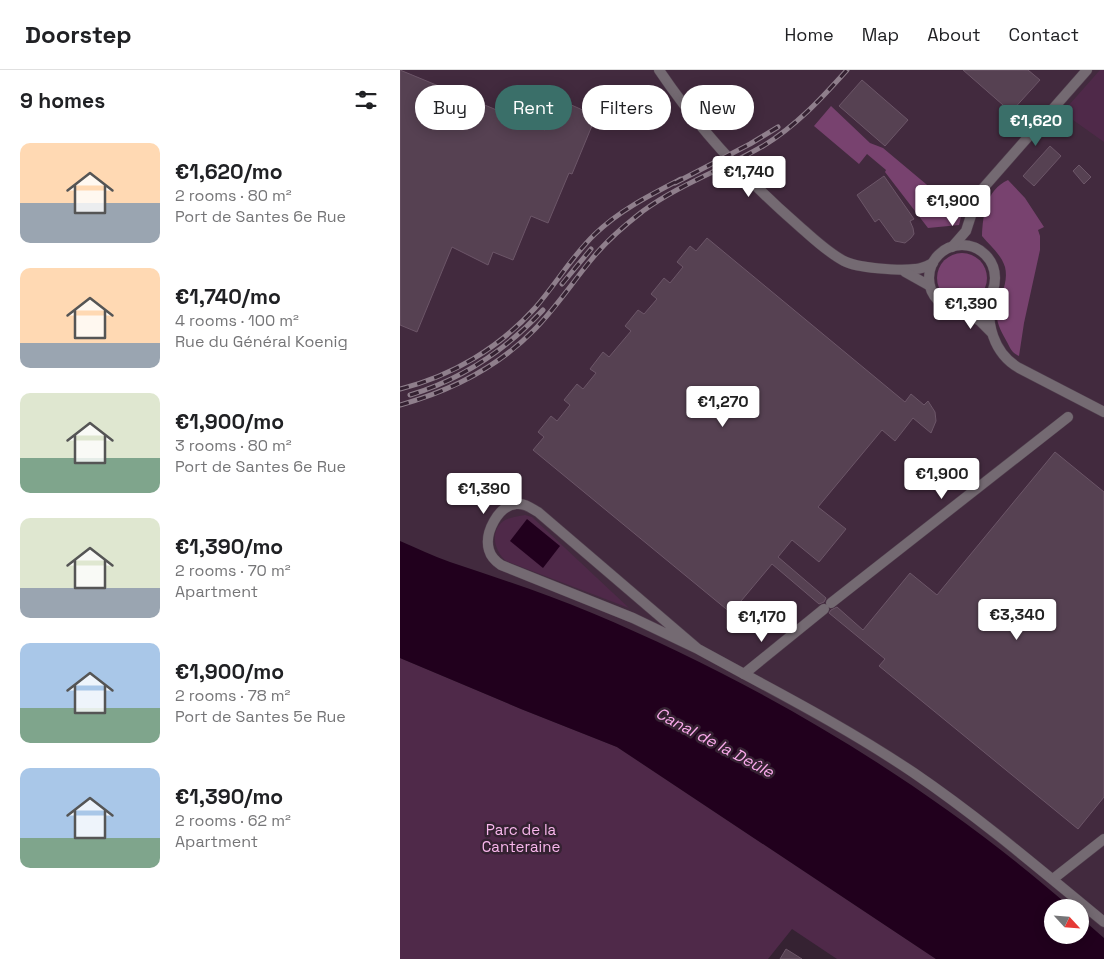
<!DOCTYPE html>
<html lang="en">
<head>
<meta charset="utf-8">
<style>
  :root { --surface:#fff; --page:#f2f2f2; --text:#202124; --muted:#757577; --line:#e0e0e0; --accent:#3a6f69 }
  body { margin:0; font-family:"Space Grotesk",sans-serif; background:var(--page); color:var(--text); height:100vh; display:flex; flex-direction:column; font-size:19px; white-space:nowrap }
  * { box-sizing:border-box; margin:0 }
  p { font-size:16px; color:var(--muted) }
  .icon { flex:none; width:28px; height:28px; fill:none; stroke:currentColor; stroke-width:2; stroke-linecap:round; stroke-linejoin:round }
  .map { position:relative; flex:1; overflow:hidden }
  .drawer { display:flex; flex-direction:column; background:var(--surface); width:400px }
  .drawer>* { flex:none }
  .banner { position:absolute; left:15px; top:15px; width:475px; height:45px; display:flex; gap:10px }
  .needle { width:32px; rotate:116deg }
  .buttons { position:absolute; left:644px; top:829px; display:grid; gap:10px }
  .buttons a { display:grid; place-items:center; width:45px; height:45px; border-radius:50%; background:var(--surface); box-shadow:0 2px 12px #0003; font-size:25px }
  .price { position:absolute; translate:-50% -42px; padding:0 11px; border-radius:5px; background:#fff; color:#222; font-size:16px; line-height:32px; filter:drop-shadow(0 1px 2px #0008) }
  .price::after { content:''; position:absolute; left:50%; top:30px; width:15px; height:11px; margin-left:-8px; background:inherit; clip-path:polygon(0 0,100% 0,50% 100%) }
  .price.active { background:var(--accent); color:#fff }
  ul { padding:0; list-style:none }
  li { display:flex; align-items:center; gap:15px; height:125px; padding:0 20px }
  li span { display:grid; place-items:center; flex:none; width:140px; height:100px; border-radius:10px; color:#555 }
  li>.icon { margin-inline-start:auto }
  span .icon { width:60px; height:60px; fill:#fffc; stroke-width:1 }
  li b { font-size:21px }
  h2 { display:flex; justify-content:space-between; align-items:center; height:60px; padding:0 20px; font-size:21px }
  .tag { padding:0 18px; border-radius:22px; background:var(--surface); box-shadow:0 2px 12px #0003; font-size:18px; line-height:45px }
  .tag.active { background:var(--accent); color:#fff }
  header { display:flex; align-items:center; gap:30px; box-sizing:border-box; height:70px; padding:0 25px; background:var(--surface); border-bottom:1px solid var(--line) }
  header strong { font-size:24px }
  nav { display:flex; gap:28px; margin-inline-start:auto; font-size:18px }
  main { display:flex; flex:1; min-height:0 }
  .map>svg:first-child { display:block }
  .built { fill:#422a3e; fill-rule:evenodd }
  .green { fill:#4f2949 }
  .forest { fill:#78426f }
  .water { fill:#21001d }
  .building { fill:#564152; stroke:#6c5668 }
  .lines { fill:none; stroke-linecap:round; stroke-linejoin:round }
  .minor-casing { stroke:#513f4e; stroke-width:11 }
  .minor { stroke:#746a72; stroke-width:10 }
  .rail-casing { stroke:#8f7f8c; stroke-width:5 }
  .rail { stroke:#352232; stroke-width:3; stroke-dasharray:9; stroke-linecap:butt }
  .labels { text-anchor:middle; stroke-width:5; stroke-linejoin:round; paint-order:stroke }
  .park-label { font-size:15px; fill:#f9b8ed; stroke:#352232 }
  .water-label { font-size:16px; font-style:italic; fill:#fbaaec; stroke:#352232 }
</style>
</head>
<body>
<header>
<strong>Doorstep</strong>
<nav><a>Home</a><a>Map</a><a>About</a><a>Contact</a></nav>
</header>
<main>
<section class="drawer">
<h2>9 homes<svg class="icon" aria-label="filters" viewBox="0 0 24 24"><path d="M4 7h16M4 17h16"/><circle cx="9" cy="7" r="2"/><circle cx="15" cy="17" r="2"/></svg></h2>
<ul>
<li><span style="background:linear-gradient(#ffd9b3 60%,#9aa5b1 0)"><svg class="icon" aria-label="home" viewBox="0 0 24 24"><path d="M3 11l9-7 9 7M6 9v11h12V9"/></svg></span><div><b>€1,620/mo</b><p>2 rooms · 80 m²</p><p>Port de Santes 6e Rue</p></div></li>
<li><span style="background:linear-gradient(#ffd9b3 75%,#9aa5b1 0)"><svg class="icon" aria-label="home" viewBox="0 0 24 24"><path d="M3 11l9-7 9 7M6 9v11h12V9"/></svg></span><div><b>€1,740/mo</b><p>4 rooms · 100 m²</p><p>Rue du Général Koenig</p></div></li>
<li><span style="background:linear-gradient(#dfe7d0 65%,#7fa58c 0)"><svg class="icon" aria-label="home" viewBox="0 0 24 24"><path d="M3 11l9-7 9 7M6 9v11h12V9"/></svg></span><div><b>€1,900/mo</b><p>3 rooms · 80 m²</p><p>Port de Santes 6e Rue</p></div></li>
<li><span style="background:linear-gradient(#dfe7d0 70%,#9aa5b1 0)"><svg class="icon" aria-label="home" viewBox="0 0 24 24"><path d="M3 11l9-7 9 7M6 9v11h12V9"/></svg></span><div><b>€1,390/mo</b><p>2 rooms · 70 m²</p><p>Apartment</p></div></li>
<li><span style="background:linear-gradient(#a9c7e8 65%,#7fa58c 0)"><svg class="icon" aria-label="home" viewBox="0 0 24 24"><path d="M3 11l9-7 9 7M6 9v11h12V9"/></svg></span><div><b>€1,900/mo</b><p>2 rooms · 78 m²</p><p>Port de Santes 5e Rue</p></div></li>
<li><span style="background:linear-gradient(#a9c7e8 70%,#7fa58c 0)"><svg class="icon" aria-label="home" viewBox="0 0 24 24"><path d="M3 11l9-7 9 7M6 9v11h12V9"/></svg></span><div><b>€1,390/mo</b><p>2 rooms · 62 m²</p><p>Apartment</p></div></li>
</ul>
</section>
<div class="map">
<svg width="704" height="889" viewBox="0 0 704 889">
  <rect width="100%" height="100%" fill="#352232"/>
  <path class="built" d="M 0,0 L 704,0 L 704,889 L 600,889 L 0,549 ZM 652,838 L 680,838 L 680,865 L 652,865 Z"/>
  <g class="green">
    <polygon points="700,0 704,0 704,72 666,45 669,35"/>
    <path d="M 125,445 L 132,447 L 229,538 L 106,491 C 94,481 89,460 105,450 C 111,447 119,446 125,445 Z"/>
    <polygon points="0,588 121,639 217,677 536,889 437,889 392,859 368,889 0,889"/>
  </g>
  <g class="forest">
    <polygon points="431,36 470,73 483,78 551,135 562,125 566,128 559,155 528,158 485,102 486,100 467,84 459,94 414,56"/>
    <path d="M 608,110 L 625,128 L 644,157 L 638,160 L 640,166 L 640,180 L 624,253 L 619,286 C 612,283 610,278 607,272 C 602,263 596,253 597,243 C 599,226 609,214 605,197 C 601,184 590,176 582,166 C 583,144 586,120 608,110 Z"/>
    <circle cx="562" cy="208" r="25"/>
  </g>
  <g class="water">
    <polygon points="127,449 160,476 143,498 110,471"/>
    <path d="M 0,471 C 17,478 33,486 50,492 C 97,508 145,523 192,543 C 364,615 529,714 670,837 L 652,838 L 652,865 L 680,865 L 680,847 L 704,868 L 704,889 L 536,889 L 217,677 L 121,639 L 0,588 Z"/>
  </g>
  <g class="building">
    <polygon points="0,0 145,60 158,29 196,46 172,104 169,103 148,153 131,146 113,190 93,182 88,195 52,177 17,262 0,255"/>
    <polygon points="563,0 628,0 640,10 611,42"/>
    <polygon points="462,10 508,50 485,76 439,36"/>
    <polygon points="650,76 661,86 634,116 623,106"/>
    <polygon points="679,95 691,107 684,114 673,101"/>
    <polygon points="484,106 514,149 510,151 513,158 514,164 511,168 505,173 495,171 479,149 475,152 457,125"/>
    <polygon points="307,168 505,332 511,324 524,335 528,331 535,342 536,351 531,363 513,348 495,371 482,360 418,437 446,459 419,492 392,470 378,487 426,528 424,532 419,534 372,494 331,543 133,380 144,367 138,362 151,346 157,351 170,335 164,330 177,314 183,319 196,303 190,299 203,282 209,287 231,261 225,256 238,240 244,244 257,229 251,224 264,208 270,213 283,197 277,192 290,176 296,181"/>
    <polygon points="655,382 704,422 704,727 678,759 479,596 485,589 429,543 431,540 437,537 463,560 510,503 537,525"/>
    <polygon points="386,879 402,889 380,889"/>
  </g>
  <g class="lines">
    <defs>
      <g id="minor">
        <path d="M 259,0 C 298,58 346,110 399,156 C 413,168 427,182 444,191 C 457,198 499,201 515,199 C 522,199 527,196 533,193"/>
        <circle cx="562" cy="208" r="33"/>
        <polyline points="552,177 566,161 578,124 687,0"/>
        <polyline points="505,202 530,216"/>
        <path d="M 590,225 C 586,253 593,283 619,298 L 704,342"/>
        <polyline points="564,241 580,251 591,262"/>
        <polyline points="431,533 668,347"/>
        <path d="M 298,579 L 138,442 C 131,438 125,433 116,434 C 98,436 84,463 89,480 C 91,487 95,491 101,495 L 233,548 L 298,579 L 344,604 L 424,539"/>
        <path d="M 344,604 C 402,635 459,666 514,703 C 580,748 642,801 704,852"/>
        <polyline points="653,809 704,769"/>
      </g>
    </defs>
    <use href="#minor" class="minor-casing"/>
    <use href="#minor" class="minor"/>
    <defs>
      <g id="rail">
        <polyline points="275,113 350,74 378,57"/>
        <polyline points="162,214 191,179"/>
        <path d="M 0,319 C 52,306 99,278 135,238 C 156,214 172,186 195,164 C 220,140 250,125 281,109"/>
        <path d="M 10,325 C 62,309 106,280 143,240"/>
        <path d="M 0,335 C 50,321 97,298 134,260 C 155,239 172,213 191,190 C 206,171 225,155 243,141 C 280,114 324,99 363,76 C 396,56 421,29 447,0"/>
      </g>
    </defs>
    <use href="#rail" class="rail-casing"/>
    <use href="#rail" class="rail"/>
  </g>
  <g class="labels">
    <g class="park-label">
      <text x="121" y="765">Parc de la<tspan x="121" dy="17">Canteraine</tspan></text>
    </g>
    <g class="water-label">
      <text transform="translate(315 672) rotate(28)" y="6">Canal de la Deûle</text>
    </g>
  </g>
</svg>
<div class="buttons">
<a><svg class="needle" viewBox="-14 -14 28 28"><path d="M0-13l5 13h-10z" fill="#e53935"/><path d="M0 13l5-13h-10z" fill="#757577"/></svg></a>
</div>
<b class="price active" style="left:636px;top:77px">€1,620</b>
<b class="price" style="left:349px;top:128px">€1,740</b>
<b class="price" style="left:553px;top:157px">€1,900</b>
<b class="price" style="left:571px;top:260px">€1,390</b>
<b class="price" style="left:323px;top:358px">€1,270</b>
<b class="price" style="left:542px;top:430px">€1,900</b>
<b class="price" style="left:84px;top:445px">€1,390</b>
<b class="price" style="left:617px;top:571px">€3,340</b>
<b class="price" style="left:362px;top:573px">€1,170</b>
<div class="banner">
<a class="tag">Buy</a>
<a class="tag active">Rent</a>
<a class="tag">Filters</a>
<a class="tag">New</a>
</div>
</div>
</main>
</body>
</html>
